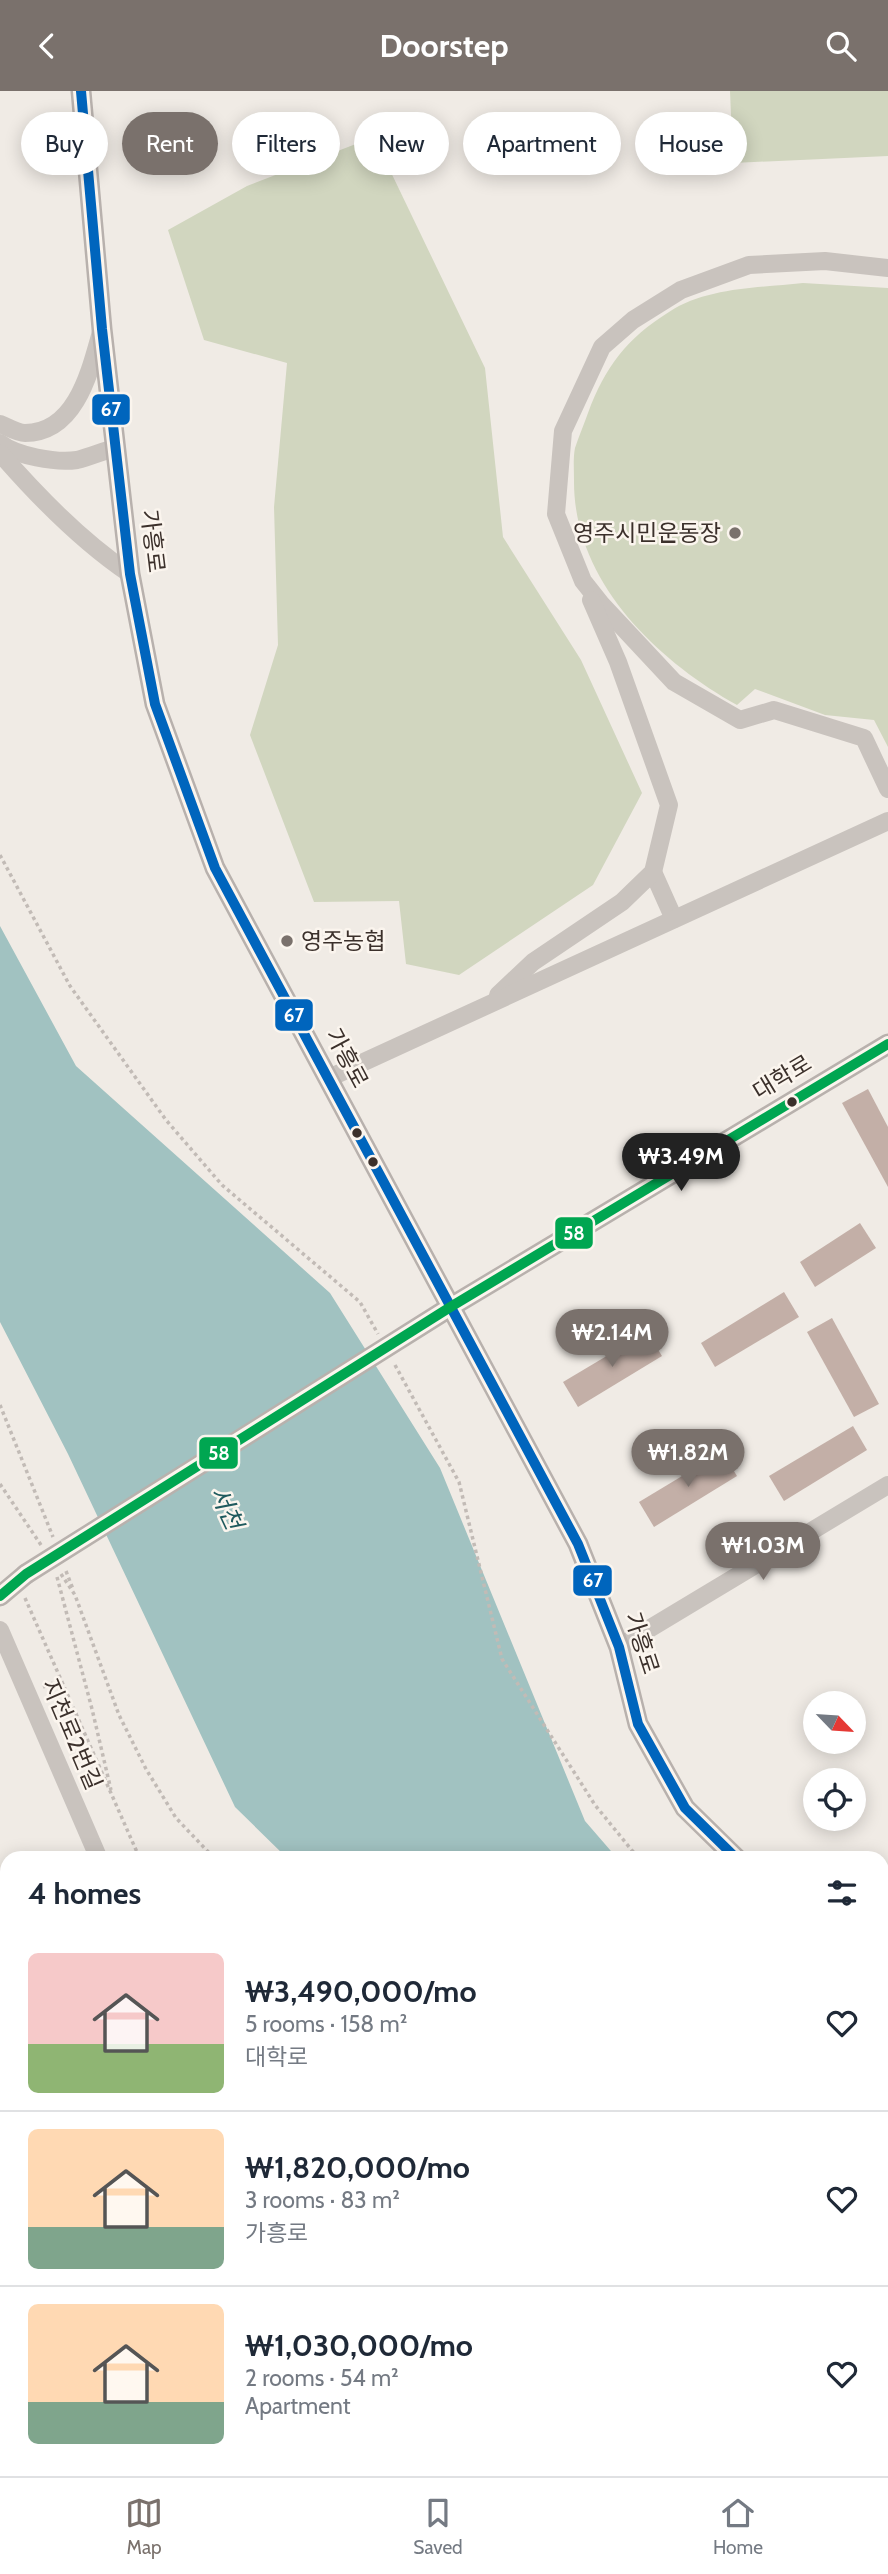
<!DOCTYPE html>
<html lang="en">
<head>
<meta charset="utf-8">
<style>
  :root { --surface:#fff; --page:#f2f2f3; --text:#1f2937; --muted:#747a83; --line:#e0e1e3; --accent:#7a716c }
  body { margin:0; font-family:Cabin,"Noto Sans KR",sans-serif; background:var(--page); color:var(--text); height:100vh; display:flex; flex-direction:column; font-size:26px; white-space:nowrap }
  * { box-sizing:border-box; margin:0 }
  p { font-size:23px; color:var(--muted) }
  .icon { flex:none; width:38px; height:38px; fill:none; stroke:currentColor; stroke-width:2; stroke-linecap:round; stroke-linejoin:round }
  .map { position:relative; flex:1; overflow:hidden }
  .drawer { position:absolute; left:0px; top:1760px; width:889px; height:625px; display:flex; flex-direction:column; background:var(--surface); border-radius:21px 21px 0 0; box-shadow:0 4px 18px #0003 }
  .drawer>* { flex:none }
  .banner { position:absolute; left:21px; top:21px; width:847px; height:63px; display:flex; gap:14px }
  .needle { width:46px; rotate:115deg }
  .buttons { position:absolute; left:803px; top:1600px; display:grid; gap:14px }
  .buttons a { display:grid; place-items:center; width:63px; height:63px; border-radius:50%; background:var(--surface); box-shadow:0 4px 18px #0003; font-size:35px }
  .price { position:absolute; translate:-50% -60px; padding:0 16px; border-radius:24px; background:var(--accent); color:#fff; font-size:23px; line-height:46px; filter:drop-shadow(0 2px 4px #0008) }
  .price::after { content:''; position:absolute; left:50%; top:42px; width:21px; height:16px; margin-left:-10px; background:inherit; clip-path:polygon(0 0,100% 0,50% 100%) }
  .price.on { background:#222; color:#fff }
  ul { padding:0; list-style:none }
  li { display:flex; align-items:center; gap:21px; height:175px; padding:0 28px }
  li+li { border-top:2px solid var(--line) }
  li span { display:grid; place-items:center; flex:none; width:196px; height:140px; border-radius:10px; color:#555 }
  li>.icon { margin-inline-start:auto }
  span .icon { width:84px; height:84px; fill:#fffc; stroke-width:1 }
  li b { font-size:30px }
  h2 { display:flex; justify-content:space-between; align-items:center; height:84px; padding:0 28px; font-size:30px }
  .chip { padding:0 24px; border-radius:32px; background:var(--surface); box-shadow:0 4px 18px #0003; font-size:24px; line-height:63px }
  .chip.on { background:var(--accent); color:#fff }
  header { display:flex; justify-content:space-between; align-items:center; height:91px; padding:0 28px; background:var(--accent); color:#fff; font-size:32px; font-weight:700 }
  .tab-bar { display:flex; justify-content:space-around; align-items:center; height:98px; border-top:2px solid var(--line); background:var(--surface); font-size:19px; color:var(--muted) }
  .tab-bar a { display:grid; justify-items:center; gap:4px }
  .tab-bar .on { color:var(--accent) }
  .map>svg:first-child { display:block }
  .green { fill:#d1d6bf }
  .water { fill:#a1c2c1 }
  .building { fill:#c3afa7 }
  .lines { fill:none; stroke-linecap:round; stroke-linejoin:round }
  .path { stroke:#c2bbb6; stroke-width:3.5; stroke-dasharray:3.5 3.5; stroke-linecap:butt }
  .minor { stroke:#c9c3be; stroke-width:18 }
  .major { stroke:#b8b1ad; stroke-width:21 }
  .major-bridge { stroke:#b8b1ad; stroke-width:21 }
  .bus-1-casing { stroke:#fbf5ee; stroke-width:16 }
  .bus-2-casing { stroke:#fbf5ee; stroke-width:16 }
  .bus-1 { stroke:#0065bd; stroke-width:10 }
  .bus-2 { stroke:#00a651; stroke-width:10 }
  .poi-dot { fill:#7a716c; stroke:#fbf5ee; stroke-width:2.5 }
  .bus-dot { fill:#3b302b; stroke:#fbf5ee; stroke-width:2.5 }
  .labels { text-anchor:middle; stroke-width:5; stroke-linejoin:round; paint-order:stroke }
  .poi-label { font-size:23px; fill:#3b302b; stroke:#fbf5ee; text-anchor:end }
  .street-label { font-size:23px; fill:#3b302b; stroke:#fbf5ee }
  .water-label { font-size:24px; font-style:italic; fill:#1f5a5e; stroke:#fbf5ee }
  .line-badge { stroke:#fbf5ee; stroke-width:2.5 }
  .badge-label { font-size:19px; text-anchor:middle; font-weight:bold; fill:#fff }
</style>
</head>
<body>
<header><svg class="icon" aria-label="back" viewBox="0 0 24 24"><path d="M15 5l-7 7 7 7"/></svg>Doorstep<svg class="icon" aria-label="search" viewBox="0 0 24 24"><circle cx="10" cy="10" r="6"/><path d="M15 15l6 6"/></svg></header>
<div class="map">
<svg width="888" height="2385" viewBox="0 0 888 2385">
  <rect width="100%" height="100%" fill="#f0ebe5"/>
  <g class="green">
    <polygon points="730,0 888,0 888,65 733,72"/>
    <polygon points="374,46 485,277 503,446 581,569 642,702 593,794 459,884 406,873 399,810 314,811 250,644 278,554 274,416 287,272 204,249 168,139 247,95"/>
    <path d="M 803,192 L 888,197 L 888,656 L 874,629 L 825,624 L 755,598 L 737,614 C 655,568 573,489 574,389 C 574,379 573,367 575,357 C 579,345 584,333 588,322 C 605,276 627,247 669,221 C 707,196 759,197 803,192 Z"/>
  </g>
  <g class="water">
    <polygon points="0,835 76,975 330,1202 440,1377 585,1730 617,1767 287,1767 235,1716 68,1363 0,1231"/>
    <polygon points="882,2043 888,2048 888,2344 882,2339"/>
  </g>
  <g class="building">
    <polygon points="868,998 888,1036 888,1096 842,1012"/>
    <polygon points="860,1132 876,1157 815,1196 800,1171"/>
    <polygon points="784,1201 799,1226 715,1276 701,1252"/>
    <polygon points="832,1227 879,1313 854,1326 807,1241"/>
    <polygon points="647,1241 662,1265 578,1316 563,1291"/>
    <polygon points="853,1335 867,1359 784,1410 769,1385"/>
    <polygon points="722,1361 737,1385 654,1436 639,1411"/>
  </g>
  <g class="lines">
    <g class="path">
      <polyline points="0,764 70,895 166,1029 222,1094 360,1211 378,1243"/>
      <polyline points="395,1274 459,1391 502,1568 595,1714 639,1768"/>
      <polyline points="0,1314 53,1446"/>
      <polyline points="0,1393 41,1454"/>
      <polyline points="66,1480 73,1498"/>
      <polyline points="61,1483 75,1504 119,1624 146,1678 176,1727 215,1768"/>
      <polyline points="57,1486 92,1618 111,1699"/>
      <polyline points="25,1507 140,1768"/>
      <polyline points="43,1596 61,1589"/>
      <polyline points="882,2032 888,2038"/>
      <polyline points="733,2378 743,2385"/>
      <polyline points="866,2378 876,2385"/>
    </g>
    <g class="minor">
      <polyline points="888,177 825,170 749,174 681,199 633,229 602,256 563,340 556,423 583,490 602,514 674,591 740,629 774,619 864,647 888,698"/>
      <path d="M 0,333 C 8,336 17,342 25,342 C 76,342 90,280 101,241"/>
      <path d="M 0,352 C 16,365 56,372 77,369 C 90,366 103,360 115,357"/>
      <path d="M 0,362 C 39,407 81,450 130,483"/>
      <polyline points="653,781 674,828"/>
      <polyline points="498,904 533,871 622,811 653,781 669,714 618,571 591,509"/>
      <polyline points="329,987 888,730"/>
      <polyline points="0,1539 99,1768"/>
      <polyline points="619,1556 888,1394"/>
      <polyline points="0,1957 7,1963"/>
      <polyline points="0,2242 7,2251"/>
      <polyline points="0,2273 7,2268"/>
      <polyline points="96,2378 101,2385"/>
      <polyline points="472,2378 483,2385"/>
      <polyline points="661,2378 672,2385"/>
      <polyline points="52,2385 62,2378"/>
      <polyline points="292,2385 302,2378"/>
      <polyline points="538,2385 548,2378"/>
    </g>
    <g class="major">
      <polyline points="81,0 102,238 130,483 155,613 215,777 578,1453 619,1556 638,1633 685,1717 737,1768"/>
      <polyline points="452,1215 888,953"/>
      <polyline points="0,1505 26,1483"/>
      <polyline points="882,1850 888,1853"/>
    </g>
    <polyline class="major-bridge" points="26,1483 452,1215"/>
    <defs>
      <polyline id="bus-1" points="81,0 102,238 130,483 155,613 215,777 578,1453 619,1556 638,1633 685,1717 737,1768"/>
      <polyline id="bus-2" points="0,1505 26,1483 452,1215 888,953"/>
    </defs>
    <use href="#bus-1" class="bus-1-casing"/>
    <use href="#bus-2" class="bus-2-casing"/>
    <use href="#bus-1" class="bus-1"/>
    <use href="#bus-2" class="bus-2"/>
  </g>
  <g class="poi-dot">
    <circle cx="735" cy="442" r="7"/>
    <circle cx="287" cy="850" r="7"/>
  </g>
  <g class="bus-dot">
    <circle cx="792" cy="1011" r="6"/>
    <circle cx="357" cy="1042" r="6"/>
    <circle cx="373" cy="1071" r="6"/>
  </g>
  <g class="labels">
    <g class="poi-label">
      <text x="721" y="450">영주시민운동장</text>
      <text x="301" y="858" text-anchor="start">영주농협</text>
    </g>
    <g class="street-label">
      <text transform="translate(153 450) rotate(83)" y="8">가흥로</text>
      <text transform="translate(347 967) rotate(62)" y="8">가흥로</text>
      <text transform="translate(782 986) rotate(-31)" y="8">대학로</text>
      <text transform="translate(642 1552) rotate(72)" y="8">가흥로</text>
      <text transform="translate(72 1643) rotate(67)" y="8">지천로2번길</text>
    </g>
    <g class="water-label">
      <text transform="translate(226 1417) rotate(65)" y="8">서천</text>
    </g>
  </g>
  <g class="line-badge">
    <rect x="91" y="302" width="40" height="33" rx="7" fill="#0065bd"/>
    <rect x="274" y="907" width="40" height="34" rx="7" fill="#0065bd"/>
    <rect x="554" y="1125" width="40" height="34" rx="7" fill="#00a651"/>
    <rect x="198" y="1345" width="41" height="34" rx="7" fill="#00a651"/>
    <rect x="572" y="1473" width="41" height="33" rx="7" fill="#0065bd"/>
  </g>
  <g class="badge-label">
    <text x="111" y="325">67</text>
    <text x="294" y="931">67</text>
    <text x="574" y="1149">58</text>
    <text x="219" y="1369">58</text>
    <text x="593" y="1496">67</text>
  </g>
</svg>
<div class="buttons">
<a><svg class="needle" viewBox="-14 -14 28 28"><path d="M0-13l5 13h-10z" fill="#e53935"/><path d="M0 13l5-13h-10z" fill="#747a83"/></svg></a>
<a><svg class="icon" aria-label="locate" viewBox="0 0 24 24"><circle cx="12" cy="12" r="6"/><path d="M12 2v4M12 18v4M2 12h4M18 12h4"/></svg></a>
</div>
<b class="price on" style="left:681px;top:1102px">₩3.49M</b>
<b class="price" style="left:612px;top:1278px">₩2.14M</b>
<b class="price" style="left:688px;top:1398px">₩1.82M</b>
<b class="price" style="left:763px;top:1491px">₩1.03M</b>
<div class="banner">
<a class="chip">Buy</a>
<a class="chip on">Rent</a>
<a class="chip">Filters</a>
<a class="chip">New</a>
<a class="chip">Apartment</a>
<a class="chip">House</a>
</div>
<section class="drawer">
<h2>4 homes<svg class="icon" aria-label="filters" viewBox="0 0 24 24"><path d="M4 7h16M4 17h16"/><circle cx="9" cy="7" r="2"/><circle cx="15" cy="17" r="2"/></svg></h2>
<ul>
<li><span style="background:linear-gradient(#f6c9c9 65%,#8fb573 0)"><svg class="icon" aria-label="home" viewBox="0 0 24 24"><path d="M3 11l9-7 9 7M6 9v11h12V9"/></svg></span><div><b>₩3,490,000/mo</b><p>5 rooms · 158 m²</p><p>대학로</p></div><svg class="icon" aria-label="heart" viewBox="0 0 24 24"><path d="M12 20l-8-8c-3-5 5-10 8-4 3-6 11-1 8 4z"/></svg></li>
<li><span style="background:linear-gradient(#ffd9b3 70%,#7fa58c 0)"><svg class="icon" aria-label="home" viewBox="0 0 24 24"><path d="M3 11l9-7 9 7M6 9v11h12V9"/></svg></span><div><b>₩1,820,000/mo</b><p>3 rooms · 83 m²</p><p>가흥로</p></div><svg class="icon" aria-label="heart" viewBox="0 0 24 24"><path d="M12 20l-8-8c-3-5 5-10 8-4 3-6 11-1 8 4z"/></svg></li>
<li><span style="background:linear-gradient(#ffd9b3 70%,#7fa58c 0)"><svg class="icon" aria-label="home" viewBox="0 0 24 24"><path d="M3 11l9-7 9 7M6 9v11h12V9"/></svg></span><div><b>₩1,030,000/mo</b><p>2 rooms · 54 m²</p><p>Apartment</p></div><svg class="icon" aria-label="heart" viewBox="0 0 24 24"><path d="M12 20l-8-8c-3-5 5-10 8-4 3-6 11-1 8 4z"/></svg></li>
</ul>
</section>
</div>
<nav class="tab-bar">
<a class="on"><svg class="icon" aria-label="map" viewBox="0 0 24 24"><path d="M3 6l6-2 6 2 6-2v14l-6 2-6-2-6 2zM9 4v14M15 6v14"/></svg>Map</a>
<a><svg class="icon" aria-label="saved" viewBox="0 0 24 24"><path d="M7 4h10v16l-5-4-5 4z"/></svg>Saved</a>
<a><svg class="icon" aria-label="home" viewBox="0 0 24 24"><path d="M3 11l9-7 9 7M6 9v11h12V9"/></svg>Home</a>
</nav>
</body>
</html>
